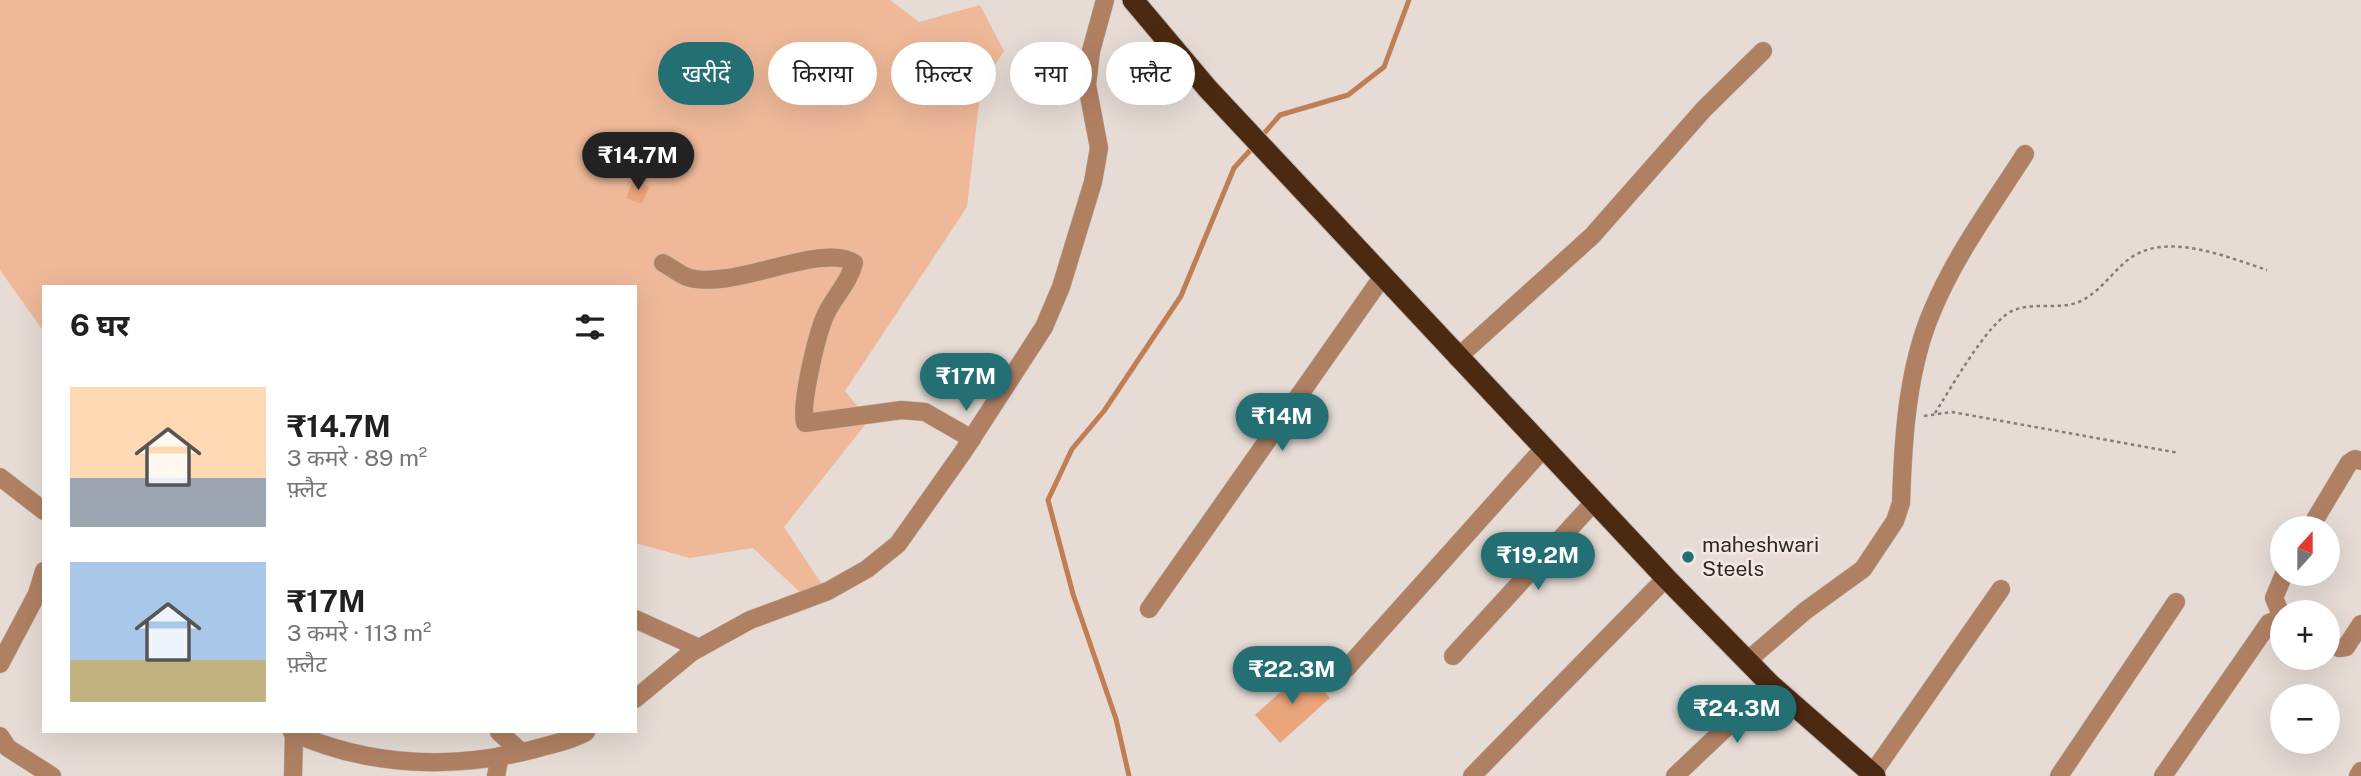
<!DOCTYPE html>
<html lang="hi">
<head>
<meta charset="utf-8">
<style>
  :root { --surface:#fff; --page:#f6f6f6; --text:#202124; --muted:#757577; --accent:#246f74 }
  body { margin:0; font-family:"Public Sans","Noto Sans Devanagari",sans-serif; background:var(--page); color:var(--text); height:100vh; display:flex; flex-direction:column; font-size:26px; white-space:nowrap }
  * { box-sizing:border-box; margin:0 }
  p { font-size:23px; color:var(--muted) }
  .icon { flex:none; width:38px; height:38px; fill:none; stroke:currentColor; stroke-width:2; stroke-linecap:round; stroke-linejoin:round }
  .map { position:relative; flex:1; overflow:hidden }
  .sheet { position:absolute; left:42px; top:285px; width:595px; height:448px; display:flex; flex-direction:column; background:var(--surface); border-radius:0px; box-shadow:0 7px 28px #0002 }
  .sheet>* { flex:none }
  .top-card { position:absolute; left:658px; top:42px; width:665px; height:63px; display:flex; gap:14px }
  .needle { width:46px; rotate:21deg }
  .tools { position:absolute; left:2270px; top:516px; display:grid; gap:14px }
  .tools a { display:grid; place-items:center; width:70px; height:70px; border-radius:50%; background:var(--surface); box-shadow:0 7px 28px #0002; font-size:35px }
  .price { position:absolute; translate:-50% -60px; padding:0 16px; border-radius:24px; background:var(--accent); color:#fff; font-size:23px; line-height:46px; filter:drop-shadow(0 2px 4px #0008) }
  .price::after { content:''; position:absolute; left:50%; top:42px; width:21px; height:16px; margin-left:-10px; background:inherit; clip-path:polygon(0 0,100% 0,50% 100%) }
  .price.active { background:#222; color:#fff }
  ul { padding:0; list-style:none }
  li { display:flex; align-items:center; gap:21px; height:175px; padding:0 28px }
  li span { display:grid; place-items:center; flex:none; width:196px; height:140px; border-radius:0px; color:#555 }
  li>.icon { margin-inline-start:auto }
  span .icon { width:84px; height:84px; fill:#fffc; stroke-width:1 }
  li b { font-size:30px }
  h2 { display:flex; justify-content:space-between; align-items:center; height:84px; padding:0 28px; font-size:30px }
  .pill { padding:0 24px; border-radius:32px; background:var(--surface); box-shadow:0 7px 28px #0002; font-size:24px; line-height:63px }
  .pill.active { background:var(--accent); color:#fff }
  .map>svg:first-child { display:block }
  .green { fill:#efb999 }
  .lines { fill:none; stroke-linecap:round; stroke-linejoin:round }
  .stream { stroke:#c07e55; stroke-width:5 }
  .building { fill:#eba57c }
  .minor-casing { stroke:#c1b8b2; stroke-width:19 }
  .highway-casing { stroke:#c1b8b2; stroke-width:23 }
  .path { stroke:#857e7a; stroke-width:2.5; stroke-dasharray:3.5 3.5; stroke-linecap:butt }
  .minor { stroke:#b08063; stroke-width:18 }
  .highway { stroke:#4c2911; stroke-width:21 }
  .poi-dot { fill:#246f74; stroke:#f4e9e2; stroke-width:2.5 }
  .labels { text-anchor:middle; stroke-width:5; stroke-linejoin:round; paint-order:stroke }
  .poi-label { font-size:21px; fill:#2d2927; stroke:#f4e9e2; text-anchor:start }
</style>
</head>
<body>
<div class="map">
<svg width="2361" height="776" viewBox="0 0 2361 776">
  <rect width="100%" height="100%" fill="#e6dcd5"/>
  <polygon class="green" points="0,0 890,0 919,22 980,5 1004,51 981,86 967,207 845,391 869,420 784,527 823,586 804,596 753,548 690,558 635,543 635,287 44,287 44,332 0,270"/>
  <g class="lines">
    <g class="stream">
      <polyline points="1260,138 1280,115 1348,95 1384,67 1409,0"/>
      <polyline points="1129,776 1116,719 1073,594 1048,500 1072,449 1104,411 1181,296 1234,168 1254,146"/>
    </g>
  </g>
  <g class="building">
    <polygon points="633,181 649,187 642,204 626,198"/>
    <polygon points="1305,670 1330,698 1280,743 1255,715"/>
  </g>
  <g class="lines">
    <defs>
      <g id="minor">
        <path d="M 663,263 C 671,267 679,274 687,277 C 732,292 822,241 854,263 C 849,285 830,300 823,321 C 816,340 800,405 805,423 L 902,410 L 925,412 L 972,439"/>
        <polyline points="1457,358 1592,236 1704,109 1763,51"/>
        <polyline points="0,477 44,511"/>
        <polyline points="2310,528 2349,463 2355,459 2361,461"/>
        <polyline points="1149,609 1383,276"/>
        <polyline points="2282,617 2274,598 2284,574"/>
        <polyline points="635,619 699,648"/>
        <polyline points="2328,642 2339,648 2346,647 2361,624"/>
        <polyline points="1453,656 1595,501"/>
        <path d="M 1747,661 L 1805,611 L 1863,569 L 1895,521 L 1901,503 C 1903,440 1907,368 1933,309 C 1956,254 1993,204 2025,154"/>
        <polyline points="0,664 37,594 44,571"/>
        <polyline points="1346,669 1544,448"/>
        <polyline points="635,699 692,652 750,620 828,591 867,569 898,544 963,452 1044,327 1061,287 1093,182 1099,148 1087,85 1091,51 1105,0"/>
        <path d="M 292,732 C 368,767 454,770 535,749 C 552,744 571,741 586,732"/>
        <polyline points="499,732 521,752"/>
        <polyline points="0,736 8,748 52,776"/>
        <polyline points="1872,774 2001,589"/>
        <polyline points="293,776 294,733"/>
        <polyline points="496,776 500,756"/>
        <polyline points="1472,776 1666,578"/>
        <polyline points="1675,776 1771,685"/>
        <polyline points="2059,776 2176,602"/>
        <polyline points="2163,776 2269,623 2282,618"/>
        <polyline points="2358,776 2361,771"/>
      </g>
      <polyline id="highway" points="1133,0 1208,89 1666,578 1771,685 1875,776"/>
    </defs>
    <use href="#minor" class="minor-casing"/>
    <use href="#highway" class="highway-casing"/>
    <g class="path">
      <path d="M 1935,413 C 1951,388 1988,322 2012,311 C 2034,301 2060,311 2081,301 C 2101,291 2111,273 2129,259 C 2166,231 2227,257 2267,270"/>
      <polyline points="1924,416 1952,412 2179,453"/>
    </g>
    <use href="#minor" class="minor"/>
    <use href="#highway" class="highway"/>
  </g>
  <circle class="poi-dot" cx="1688" cy="557" r="7"/>
  <g class="labels">
    <g class="poi-label">
      <text x="1702" y="552">maheshwari<tspan x="1702" dy="24">Steels</tspan></text>
    </g>
  </g>
</svg>
<div class="tools">
<a><svg class="needle" viewBox="-14 -14 28 28"><path d="M0-13l5 13h-10z" fill="#e53935"/><path d="M0 13l5-13h-10z" fill="#757577"/></svg></a>
<a>+</a>
<a>−</a>
</div>
<b class="price active" style="left:638px;top:192px">₹14.7M</b>
<b class="price" style="left:966px;top:413px">₹17M</b>
<b class="price" style="left:1282px;top:453px">₹14M</b>
<b class="price" style="left:1538px;top:592px">₹19.2M</b>
<b class="price" style="left:1292px;top:706px">₹22.3M</b>
<b class="price" style="left:1737px;top:745px">₹24.3M</b>
<div class="top-card">
<a class="pill active">खरीदें</a>
<a class="pill">किराया</a>
<a class="pill">फ़िल्टर</a>
<a class="pill">नया</a>
<a class="pill">फ़्लैट</a>
</div>
<section class="sheet">
<h2>6 घर<svg class="icon" aria-label="filters" viewBox="0 0 24 24"><path d="M4 7h16M4 17h16"/><circle cx="9" cy="7" r="2"/><circle cx="15" cy="17" r="2"/></svg></h2>
<ul>
<li><span style="background:linear-gradient(#ffd9b3 65%,#9aa5b1 0)"><svg class="icon" aria-label="home" viewBox="0 0 24 24"><path d="M3 11l9-7 9 7M6 9v11h12V9"/></svg></span><div><b>₹14.7M</b><p>3 कमरे · 89 m²</p><p>फ़्लैट</p></div></li>
<li><span style="background:linear-gradient(#a9c7e8 70%,#c2b280 0)"><svg class="icon" aria-label="home" viewBox="0 0 24 24"><path d="M3 11l9-7 9 7M6 9v11h12V9"/></svg></span><div><b>₹17M</b><p>3 कमरे · 113 m²</p><p>फ़्लैट</p></div></li>
</ul>
</section>
</div>
</body>
</html>
